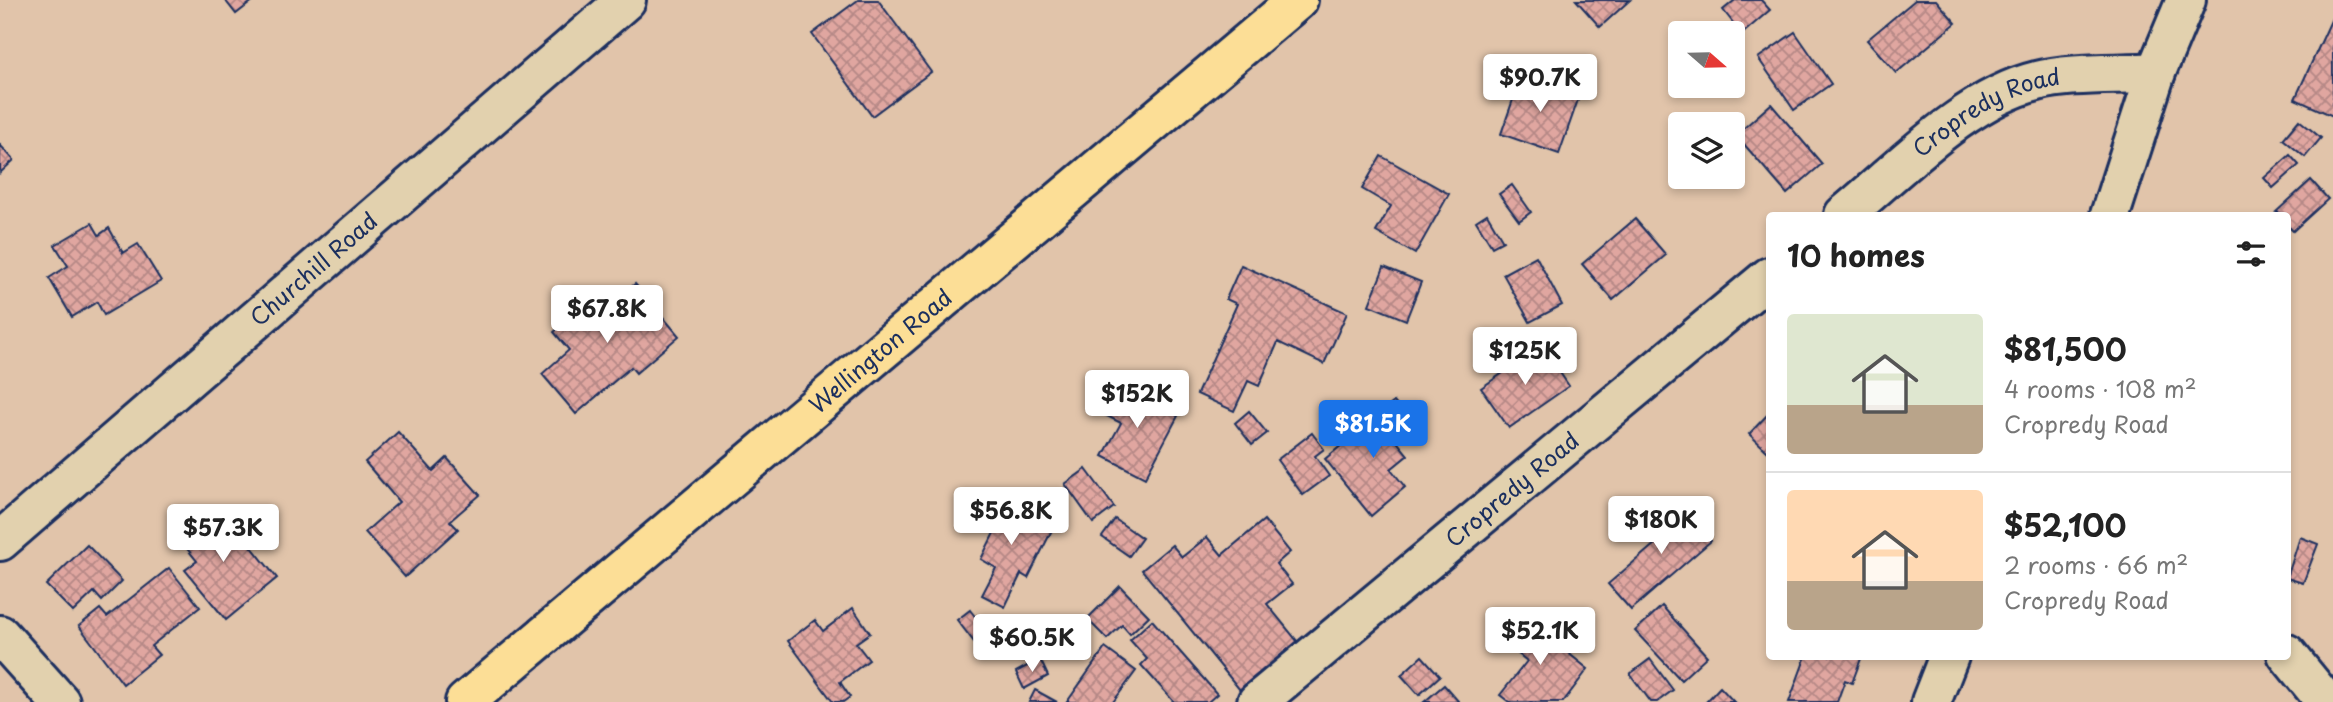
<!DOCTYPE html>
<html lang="en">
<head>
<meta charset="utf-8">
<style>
  :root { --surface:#fff; --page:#f2f2f2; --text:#222; --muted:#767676; --line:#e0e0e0; --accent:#1a73e8 }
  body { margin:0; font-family:"Playpen Sans",sans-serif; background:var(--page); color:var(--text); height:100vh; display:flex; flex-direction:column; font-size:26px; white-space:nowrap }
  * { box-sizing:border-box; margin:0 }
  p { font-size:23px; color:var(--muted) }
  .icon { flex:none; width:38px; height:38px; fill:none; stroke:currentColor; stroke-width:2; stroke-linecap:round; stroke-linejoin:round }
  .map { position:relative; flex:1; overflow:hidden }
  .sheet { position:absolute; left:1766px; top:212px; width:525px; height:448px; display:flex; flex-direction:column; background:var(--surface); border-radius:7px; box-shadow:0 4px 10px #0003 }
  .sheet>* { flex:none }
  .needle { width:46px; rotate:110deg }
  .tools { position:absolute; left:1668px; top:21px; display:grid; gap:14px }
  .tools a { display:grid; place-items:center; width:77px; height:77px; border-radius:7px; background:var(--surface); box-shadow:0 4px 10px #0003; font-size:35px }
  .price { position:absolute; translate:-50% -60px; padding:0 16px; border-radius:7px; background:#fff; color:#222; font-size:23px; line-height:46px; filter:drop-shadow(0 2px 4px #0008) }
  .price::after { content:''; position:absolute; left:50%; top:42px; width:21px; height:16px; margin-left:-10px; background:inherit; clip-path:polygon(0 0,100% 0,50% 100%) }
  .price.current { background:var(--accent); color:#fff }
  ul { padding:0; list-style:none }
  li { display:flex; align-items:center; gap:21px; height:175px; padding:0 21px }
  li+li { border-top:2px solid var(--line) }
  li span { display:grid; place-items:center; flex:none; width:196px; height:140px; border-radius:7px; color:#555 }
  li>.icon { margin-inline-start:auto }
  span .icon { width:84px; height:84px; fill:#fffc; stroke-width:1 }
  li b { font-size:30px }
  h2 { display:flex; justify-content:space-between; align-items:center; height:84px; padding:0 21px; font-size:30px }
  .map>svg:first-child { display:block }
  .building { fill:url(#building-cross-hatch); stroke:#1b2f5e; stroke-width:2 }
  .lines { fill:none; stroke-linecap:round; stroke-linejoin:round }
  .minor-casing { stroke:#1b2f5e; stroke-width:44 }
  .major-casing { stroke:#1b2f5e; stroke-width:44 }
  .minor { stroke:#e2d1ae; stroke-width:38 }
  .major { stroke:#fcde96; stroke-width:38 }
  .labels { text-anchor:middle; stroke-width:7; stroke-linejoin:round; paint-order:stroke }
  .street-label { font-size:23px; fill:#1b2f5e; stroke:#e2d1ae }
</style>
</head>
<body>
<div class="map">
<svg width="2333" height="702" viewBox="0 0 2333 702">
  <defs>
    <pattern id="building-cross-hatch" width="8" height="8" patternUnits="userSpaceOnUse" patternTransform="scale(1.75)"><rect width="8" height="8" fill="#e0a6a0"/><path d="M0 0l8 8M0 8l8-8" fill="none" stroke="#b58886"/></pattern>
  </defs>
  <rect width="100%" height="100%" fill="#e1c4aa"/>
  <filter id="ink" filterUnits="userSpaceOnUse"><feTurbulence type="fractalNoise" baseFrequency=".0143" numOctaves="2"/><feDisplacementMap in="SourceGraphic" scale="14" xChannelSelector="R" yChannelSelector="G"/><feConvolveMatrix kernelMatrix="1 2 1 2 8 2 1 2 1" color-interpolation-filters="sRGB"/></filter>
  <g filter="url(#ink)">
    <g class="building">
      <polygon points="225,0 254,0 236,14"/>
      <polygon points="858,0 878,0 931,72 872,116 812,34"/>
      <polygon points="1576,0 1630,0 1600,27"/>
      <polygon points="1735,0 1761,0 1770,10 1742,34 1723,10"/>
      <polygon points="1915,0 1936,0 1956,23 1896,73 1867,40"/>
      <polygon points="2333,16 2333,116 2295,99"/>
      <polygon points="1795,32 1831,84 1794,110 1758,58"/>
      <polygon points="1522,74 1580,94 1559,154 1501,134"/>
      <polygon points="1771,104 1822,164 1787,194 1736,135"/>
      <polygon points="2299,120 2321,138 2305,157 2283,139"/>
      <polygon points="0,145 14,160 0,173"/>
      <polygon points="2290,155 2299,165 2273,188 2264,178"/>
      <polygon points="1381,156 1449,194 1415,254 1376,232 1391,206 1362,189"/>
      <polygon points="2311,180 2328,199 2293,231 2287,225 2287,215 2276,212"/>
      <polygon points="1512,185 1531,212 1519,221 1499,194"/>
      <polygon points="1487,214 1503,241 1492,247 1476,221"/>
      <polygon points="1635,219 1666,255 1613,300 1582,264"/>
      <polygon points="92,223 99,235 109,228 123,253 138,244 161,281 104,315 97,302 72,317 49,278 68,266 55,245"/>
      <polygon points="1536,256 1562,305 1530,322 1503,274"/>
      <polygon points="1241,265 1347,313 1324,364 1278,342 1259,386 1248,381 1234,411 1197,394 1237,304 1226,299"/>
      <polygon points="1384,267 1421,282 1406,320 1369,305"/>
      <polygon points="635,284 679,336 636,373 631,367 576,414 542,374 569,350 554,332 601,291 612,303"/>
      <polygon points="1542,346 1569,386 1509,428 1481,388"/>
      <polygon points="1116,384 1178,416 1145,478 1103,456 1121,423 1101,413"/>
      <polygon points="1394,402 1412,424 1394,438 1408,455 1391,469 1405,487 1371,516 1325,459"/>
      <polygon points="1249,411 1267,433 1252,445 1235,423"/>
      <polygon points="1769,413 1769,453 1749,434"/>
      <polygon points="398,432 433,471 447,458 480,495 450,521 458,529 405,577 365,532 399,502 365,462"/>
      <polygon points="1312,433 1324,449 1315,456 1329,476 1303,495 1277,460"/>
      <polygon points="1086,469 1114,507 1093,523 1065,484"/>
      <polygon points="990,496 1053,528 1028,578 1021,574 1005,607 982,595 996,568 981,559 995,531 977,522"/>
      <polygon points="1677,500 1711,541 1631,610 1608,584 1663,537 1651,523"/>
      <polygon points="198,509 221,536 234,525 277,578 226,620 185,570 197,561 172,530"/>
      <polygon points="1115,519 1142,538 1129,556 1102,537"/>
      <polygon points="1264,520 1290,552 1276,564 1292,584 1267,604 1298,642 1240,690 1142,570 1172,545 1182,557 1207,537 1222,555"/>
      <polygon points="2300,537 2318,544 2303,583 2287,578"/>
      <polygon points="87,545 122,581 102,601 94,592 73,612 46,585"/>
      <polygon points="169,568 200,607 151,646 159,655 123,684 79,626 100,609 107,617"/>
      <polygon points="1120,586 1149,616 1130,634 1122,625 1107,639 1087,619"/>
      <polygon points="1662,606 1707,656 1681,680 1635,631"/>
      <polygon points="853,608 870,633 856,643 869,660 840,682 850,697 843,702 833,702 788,641 815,620 823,631"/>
      <polygon points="970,610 1001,650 988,660 957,620"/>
      <polygon points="1521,615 1588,669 1563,702 1509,702 1500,695 1527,661 1501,640"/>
      <polygon points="1152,620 1217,694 1208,702 1174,702 1141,665 1147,659 1130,640"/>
      <polygon points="1105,648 1136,671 1113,702 1067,702"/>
      <polygon points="1422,656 1440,676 1419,695 1401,675"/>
      <polygon points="1806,656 1862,656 1852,683 1845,680 1837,702 1789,702"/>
      <polygon points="1040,659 1048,676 1024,689 1016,672"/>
      <polygon points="1650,659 1673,690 1657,702 1651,702 1630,674"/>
      <polygon points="1444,685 1459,702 1424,702"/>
      <polygon points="1720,687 1734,702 1706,702"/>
      <polygon points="1035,690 1057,702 1029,702"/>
    </g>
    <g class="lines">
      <defs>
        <g id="minor">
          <path id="s1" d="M 1844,215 C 1900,169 1966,98 2037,81 C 2070,72 2121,75 2156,72"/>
          <polyline points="2110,215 2156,72 2186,0"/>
          <path id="s2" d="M 0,541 L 626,0"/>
          <polyline points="0,635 60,702"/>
          <polyline points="2287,654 2326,702"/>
          <path id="s3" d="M 1257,702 L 1769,277"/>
          <polyline points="1931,702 1949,656"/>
        </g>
        <g id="major">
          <path id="s4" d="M 465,702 L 1298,0"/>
        </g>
      </defs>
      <use href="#minor" class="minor-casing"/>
      <use href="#major" class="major-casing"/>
      <use href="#minor" class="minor"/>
      <use href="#major" class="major"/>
    </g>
  </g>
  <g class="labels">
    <g class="street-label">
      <text dy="8" stroke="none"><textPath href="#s1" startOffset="178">Cropredy Road</textPath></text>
      <text dy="8" stroke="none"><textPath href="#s2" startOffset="415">Churchill Road</textPath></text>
      <text dy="8" stroke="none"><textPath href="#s4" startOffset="544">Wellington Road</textPath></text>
      <text dy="8" stroke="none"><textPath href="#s3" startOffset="332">Cropredy Road</textPath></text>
    </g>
  </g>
</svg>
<div class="tools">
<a><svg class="needle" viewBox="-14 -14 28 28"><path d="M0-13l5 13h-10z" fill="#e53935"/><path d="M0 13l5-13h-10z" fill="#767676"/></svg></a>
<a><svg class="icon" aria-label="layers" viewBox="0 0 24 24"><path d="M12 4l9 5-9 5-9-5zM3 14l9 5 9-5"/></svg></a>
</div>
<b class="price" style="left:1540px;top:114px">$90.7K</b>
<b class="price" style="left:607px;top:345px">$67.8K</b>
<b class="price" style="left:1525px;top:387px">$125K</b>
<b class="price" style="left:1137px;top:430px">$152K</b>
<b class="price current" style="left:1373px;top:460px">$81.5K</b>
<b class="price" style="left:1011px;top:547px">$56.8K</b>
<b class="price" style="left:1661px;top:556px">$180K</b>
<b class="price" style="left:223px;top:564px">$57.3K</b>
<b class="price" style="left:1540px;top:667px">$52.1K</b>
<b class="price" style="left:1032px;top:674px">$60.5K</b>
<section class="sheet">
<h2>10 homes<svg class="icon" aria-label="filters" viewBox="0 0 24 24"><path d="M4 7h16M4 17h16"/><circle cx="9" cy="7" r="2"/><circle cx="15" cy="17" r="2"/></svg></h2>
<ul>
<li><span style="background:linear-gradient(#dfe7d0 65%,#b9a48a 0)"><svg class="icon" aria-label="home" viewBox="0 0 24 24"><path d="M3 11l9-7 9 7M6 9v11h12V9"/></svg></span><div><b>$81,500</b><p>4 rooms · 108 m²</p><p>Cropredy Road</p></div></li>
<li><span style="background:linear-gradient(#ffd9b3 65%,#b9a48a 0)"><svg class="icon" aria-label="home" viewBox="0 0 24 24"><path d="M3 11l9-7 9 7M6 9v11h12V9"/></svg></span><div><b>$52,100</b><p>2 rooms · 66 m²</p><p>Cropredy Road</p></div></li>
</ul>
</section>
</div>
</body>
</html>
